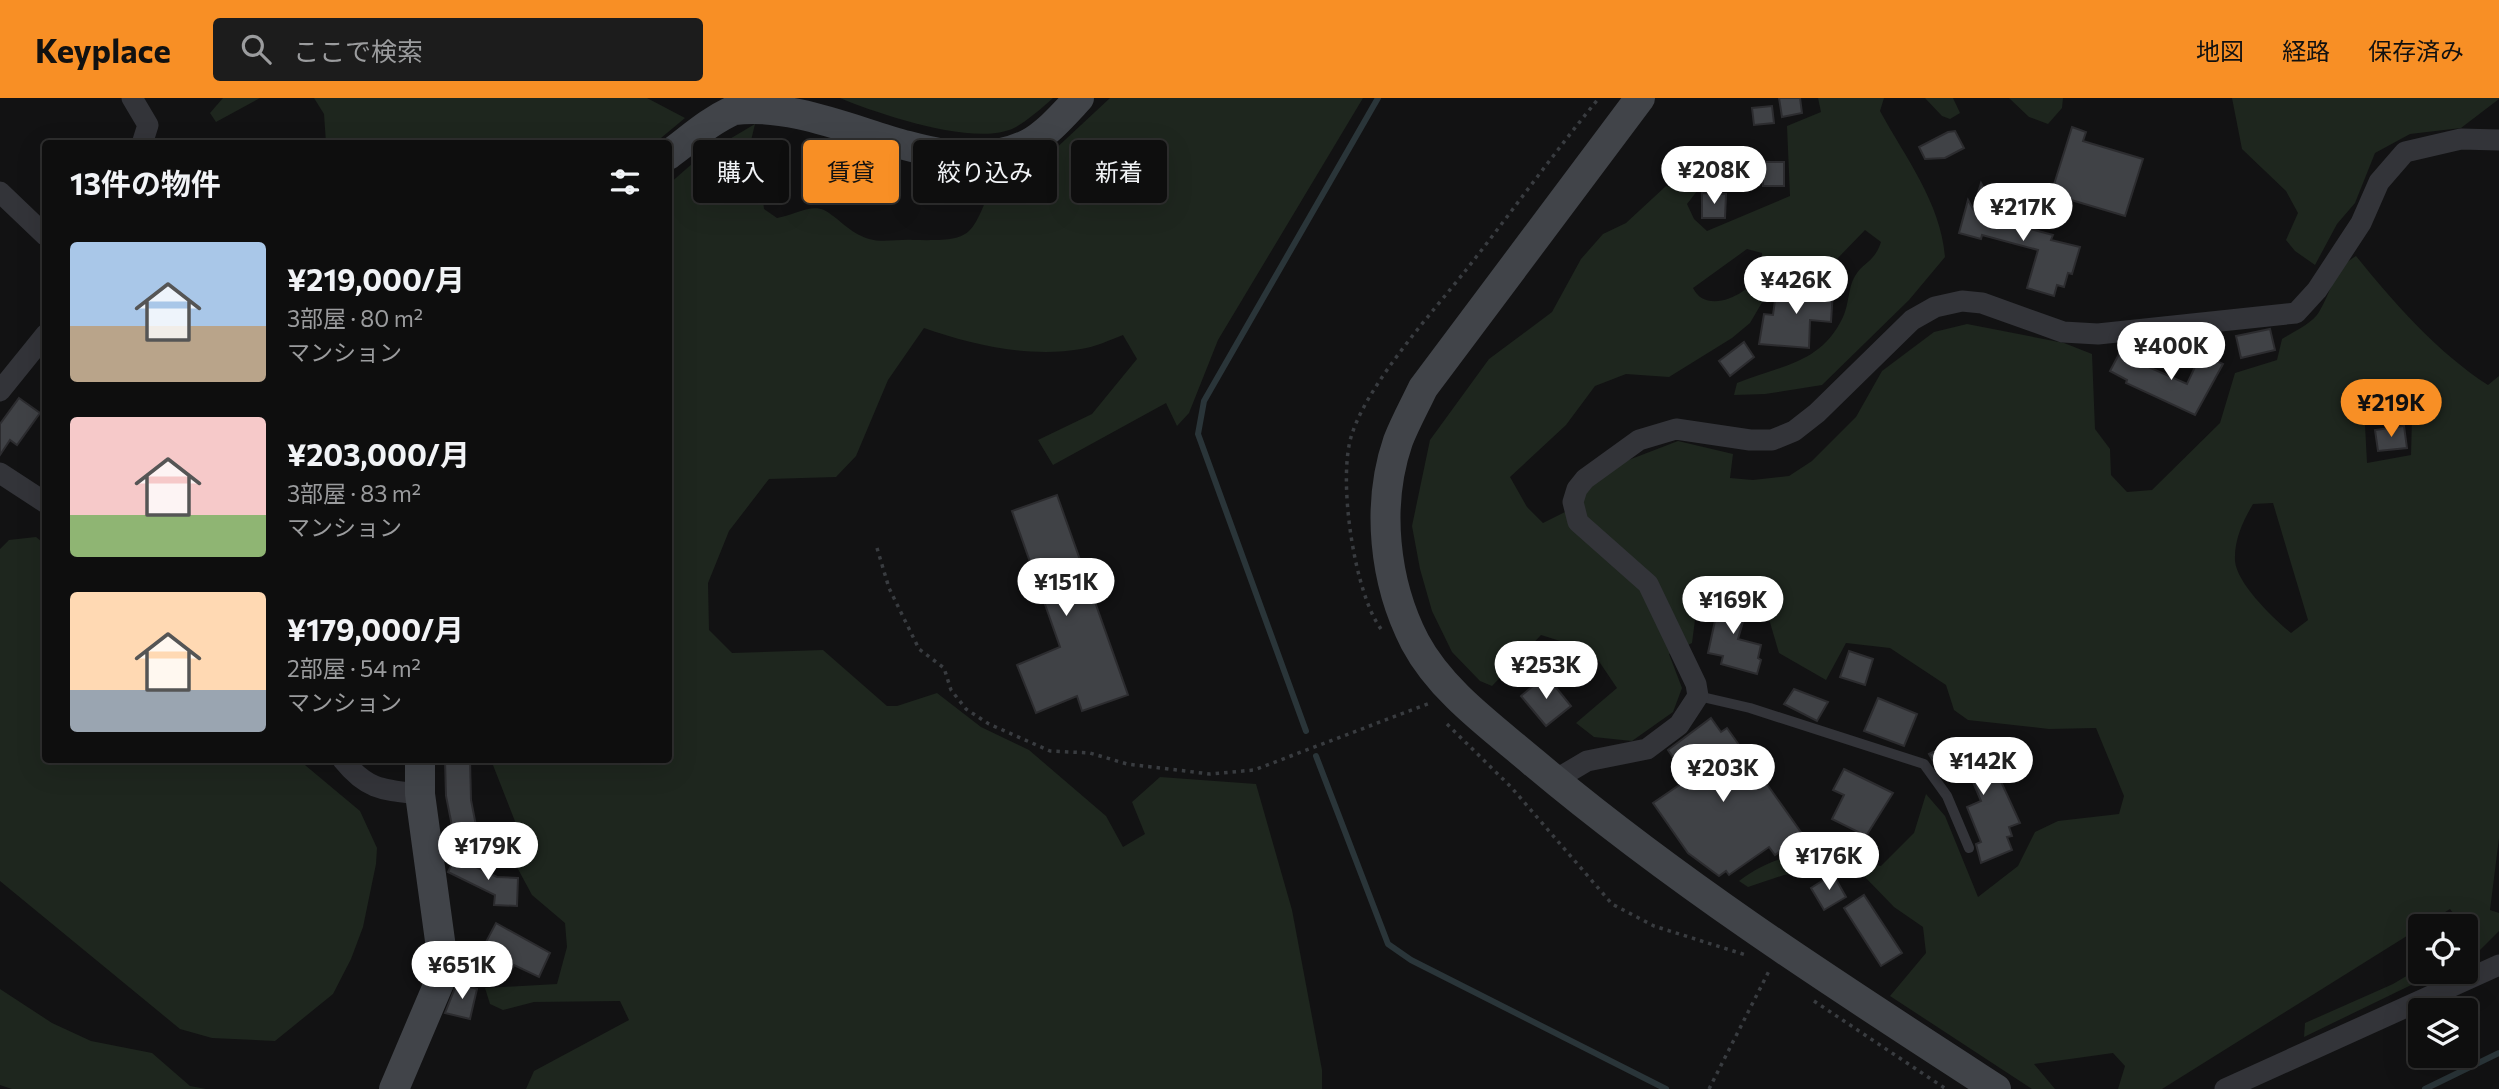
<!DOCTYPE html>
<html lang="ja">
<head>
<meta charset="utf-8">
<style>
  :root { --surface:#0e0e0e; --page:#1c1c1c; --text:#f1f3f6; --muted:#9b9c9e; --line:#2e2e2e; --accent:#f88f25 }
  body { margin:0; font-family:Commissioner,"Noto Sans JP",sans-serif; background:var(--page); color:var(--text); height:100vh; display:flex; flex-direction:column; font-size:26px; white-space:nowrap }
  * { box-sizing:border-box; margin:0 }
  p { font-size:23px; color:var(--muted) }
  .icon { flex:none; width:38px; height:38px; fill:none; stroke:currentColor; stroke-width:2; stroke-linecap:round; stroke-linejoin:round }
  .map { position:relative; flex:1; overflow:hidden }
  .details { position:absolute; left:42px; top:42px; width:630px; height:623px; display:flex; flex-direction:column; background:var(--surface); border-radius:7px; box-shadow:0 7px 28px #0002,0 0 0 2px var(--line) }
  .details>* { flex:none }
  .guide { position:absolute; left:693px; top:42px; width:665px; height:63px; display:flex; gap:14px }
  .fabs { position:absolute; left:2408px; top:816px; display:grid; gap:14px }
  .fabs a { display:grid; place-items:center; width:70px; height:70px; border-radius:7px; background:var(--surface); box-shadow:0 7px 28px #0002,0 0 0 2px var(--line); font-size:35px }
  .price { position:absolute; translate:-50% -60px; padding:0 16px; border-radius:24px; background:#fff; color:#222; font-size:23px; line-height:46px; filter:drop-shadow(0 2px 4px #0008) }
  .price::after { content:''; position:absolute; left:50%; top:42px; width:21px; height:16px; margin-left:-10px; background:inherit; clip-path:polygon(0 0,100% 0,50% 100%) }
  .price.current { background:var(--accent); color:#111 }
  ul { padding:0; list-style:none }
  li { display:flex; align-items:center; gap:21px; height:175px; padding:0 28px }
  li span { display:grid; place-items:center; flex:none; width:196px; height:140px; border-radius:7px; color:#555 }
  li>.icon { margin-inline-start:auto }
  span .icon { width:84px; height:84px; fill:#fffc; stroke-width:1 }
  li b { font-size:30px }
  h2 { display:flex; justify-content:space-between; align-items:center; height:84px; padding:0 28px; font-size:30px }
  .tag { padding:0 24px; border-radius:7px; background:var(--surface); box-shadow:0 7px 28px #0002,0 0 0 2px var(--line); font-size:24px; line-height:63px }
  .tag.current { background:var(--accent); color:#111 }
  header { display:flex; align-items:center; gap:42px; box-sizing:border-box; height:98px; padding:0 35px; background:var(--accent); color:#111 }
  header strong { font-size:33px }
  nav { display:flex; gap:38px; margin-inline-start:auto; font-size:24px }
  .search { width:490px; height:63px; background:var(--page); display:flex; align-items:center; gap:18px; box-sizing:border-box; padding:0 24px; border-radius:7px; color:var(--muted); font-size:26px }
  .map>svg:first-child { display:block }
  .green { fill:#1e261e; fill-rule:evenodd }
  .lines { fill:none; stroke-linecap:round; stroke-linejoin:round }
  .stream { stroke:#2a3539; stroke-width:6 }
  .building { fill:#404246; stroke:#2c2c2f; stroke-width:2 }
  .path { stroke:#393c40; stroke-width:3.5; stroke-dasharray:3.5 5; stroke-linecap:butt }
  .lane { stroke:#333439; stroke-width:10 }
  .street { stroke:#333439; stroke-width:21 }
  .secondary { stroke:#414449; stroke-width:30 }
</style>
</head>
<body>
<header>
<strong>Keyplace</strong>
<div class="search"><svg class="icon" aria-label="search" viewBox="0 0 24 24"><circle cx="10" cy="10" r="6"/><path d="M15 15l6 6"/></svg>ここで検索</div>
<nav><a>地図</a><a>経路</a><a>保存済み</a></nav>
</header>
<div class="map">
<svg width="2499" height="991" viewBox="0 0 2499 991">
  <rect width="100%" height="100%" fill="#121213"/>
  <g class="green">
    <polygon points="223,0 260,0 216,24 210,15"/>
    <polygon points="314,0 647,0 685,20 655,45 326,45 324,16"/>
    <path d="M 840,0 L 1053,0 C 1042,10 1027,23 1014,30 C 975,49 878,16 840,0 Z"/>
    <path d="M 1110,0 L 1363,0 L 1218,242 L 1189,315 L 1177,328 L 1166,305 L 1053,367 L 1038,342 L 1092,316 L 1137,261 L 1123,237 C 1110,242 1095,249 1081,251 C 1030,260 972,247 924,230 L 888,282 L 856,358 L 836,379 L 769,381 L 729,433 L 708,485 L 709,532 L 732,555 L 823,552 L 887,608 L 897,608 L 937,595 L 981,629 L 1029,652 L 1106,718 L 1123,749 L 1145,736 L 1132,704 L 1160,679 L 1256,686 L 1292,812 L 1322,972 L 1322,991 L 526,991 L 534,973 L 629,922 L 620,903 L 534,904 L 503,912 L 490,906 L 485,890 L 557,886 L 567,849 L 565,825 L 532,797 L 504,745 L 520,736 L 491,662 L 668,662 L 669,86 L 701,58 L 755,26 L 749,51 L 761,86 L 764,111 L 777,120 C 792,118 810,106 824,112 C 839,120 849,135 869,141 C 882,145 899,141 913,142 C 974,143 970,140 993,85 L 1051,55 Z"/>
    <path d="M 1818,0 L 1884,0 L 1880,13 C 1905,59 1941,105 1945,159 L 1909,202 L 1822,287 L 1765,296 L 1734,297 L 1737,285 C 1781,267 1821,266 1843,219 C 1849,207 1848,189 1855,178 C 1864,163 1874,165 1881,144 L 1865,132 L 1836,162 L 1812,180 L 1777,179 L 1750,225 L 1732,240 L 1669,279 L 1626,276 L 1595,288 L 1566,327 L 1510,379 L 1527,409 L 1543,425 L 1581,406 L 1588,390 L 1626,363 L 1678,343 L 1733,356 L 1730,380 L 1753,382 L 1789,378 L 1812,363 L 1856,319 L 1882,273 L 1934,234 L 1967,226 L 2064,245 L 2092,256 L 2095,331 L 2110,351 L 2111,377 L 2127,394 L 2152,392 L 2220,325 L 2235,275 L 2277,262 L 2282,241 C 2293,234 2313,225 2319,214 C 2332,193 2334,170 2356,158 C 2394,205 2437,254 2488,287 L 2499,278 L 2499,740 L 2490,812 L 2499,815 L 2499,833 L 2480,852 L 2466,860 L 2466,844 L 2472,840 L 2450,811 L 2162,991 L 2118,991 L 2125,968 L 2113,955 L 2034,966 L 2055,991 L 2032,991 L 1890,898 L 1926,855 L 1923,829 L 1894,809 L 1864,778 L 1837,770 L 1784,777 L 1748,789 L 1739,783 C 1790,745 1824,757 1881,768 L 1914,735 L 1926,696 L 1945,718 L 1978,799 L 2018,768 L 2035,734 L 2058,723 L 2119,716 L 2124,698 L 2096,630 L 2049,631 L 1968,622 L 1954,612 L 1946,587 L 1890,550 L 1846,545 L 1826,582 L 1779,555 L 1764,504 L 1712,482 L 1696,514 L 1692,545 L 1669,556 L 1682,590 L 1673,614 L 1632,643 L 1594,639 L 1576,625 L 1617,590 L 1592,553 L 1541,537 L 1492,588 L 1480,583 L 1452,554 L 1432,513 L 1420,471 L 1412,428 L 1430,342 L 1489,261 L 1552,214 L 1581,161 L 1603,136 L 1626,125 L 1666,88 L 1683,92 L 1727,58 L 1734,68 L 1711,88 L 1701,88 L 1687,106 L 1694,121 L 1707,133 L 1790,98 L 1787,28 L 1821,14 ZM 1747,151 L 1762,155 C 1762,160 1764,166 1762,171 C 1753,195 1707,219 1693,190 ZM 2412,319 L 2411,357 L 2367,365 L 2365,327 ZM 2273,405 L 2308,522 L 2291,535 C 2274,521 2237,486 2235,463 C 2234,442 2243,423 2253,406 Z"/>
    <polygon points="1925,0 1953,0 1960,15 1950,21 1942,18"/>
    <polygon points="2009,0 2063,0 2062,10 2048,26 2029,19"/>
    <polygon points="2232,0 2499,0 2499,1 2461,30 2410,36 2375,55 2355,105 2337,126 2315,167 2295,153 2286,142 2298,115 2286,93 2242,51"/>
    <polygon points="36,439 46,447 46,662 299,662 360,713 377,750 376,766 363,829 351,861 333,896 275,943 212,940 180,931 0,783 0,451 9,442"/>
    <polygon points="2420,870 2420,873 2440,873 2304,939 2305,925 2393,886"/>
    <polygon points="0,891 52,925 91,943 152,955 190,988 206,991 12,991 0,987"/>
  </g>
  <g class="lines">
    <g class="stream">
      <polyline points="1306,633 1198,336 1204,303 1378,0"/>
      <polyline points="1316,658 1388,846 1411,862 1666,991"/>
      <polyline points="2425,991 2499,955"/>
    </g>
  </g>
  <g class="building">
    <polygon points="1779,0 1800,0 1802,15 1782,19"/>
    <polygon points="1772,8 1774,25 1754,27 1752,10"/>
    <polygon points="2072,29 2086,34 2083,43 2143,61 2125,118 2051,96"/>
    <polygon points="1955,33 1964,50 1945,60 1925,61 1919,49 1948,34"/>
    <rect x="1763" y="64" width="21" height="24"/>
    <polygon points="1981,85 1991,104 1988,113 2028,124 2027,130 2053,137 2051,142 2080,149 2072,176 2068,175 2064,189 2057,187 2054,198 2027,190 2038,152 1982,137 1981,141 1959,135 1968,102 1973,111"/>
    <polygon points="1702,95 1726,96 1725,120 1702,120"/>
    <polygon points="1777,187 1833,192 1831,224 1810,222 1809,250 1759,246 1764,216 1773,217"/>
    <polygon points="2270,231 2275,252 2241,260 2236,238"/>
    <polygon points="1744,244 1754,259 1730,278 1719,263"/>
    <polygon points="2119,256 2187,286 2201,256 2223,266 2195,317 2126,285 2127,282 2110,273"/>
    <polygon points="19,300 40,315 17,347 10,342 0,357 0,326"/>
    <polygon points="2404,328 2407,350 2378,353 2375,332"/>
    <polygon points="1057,397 1128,597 1082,613 1077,598 1036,615 1017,567 1060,549 1012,413"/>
    <polygon points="1721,495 1749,503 1738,541 1761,547 1758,560 1761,562 1757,576 1721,566 1723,558 1708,555"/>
    <polygon points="1849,553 1873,561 1865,587 1840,579"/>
    <polygon points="1546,577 1571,608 1546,628 1521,598"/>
    <polygon points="1794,591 1828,604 1817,623 1784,606"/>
    <polygon points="1878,600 1917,616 1904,648 1864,633"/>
    <polygon points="1711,620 1721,634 1727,630 1803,737 1775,757 1769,749 1729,777 1726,773 1719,778 1688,755 1653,705 1688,681 1668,652"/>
    <polygon points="1972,641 1979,656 1987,653 2020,725 2009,729 2012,738 2007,739 2012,752 1981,765 1976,746 1981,744 1967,709 1981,703 1965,665 1941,677 1929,656 1950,646 1951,650"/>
    <polygon points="445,662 470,662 471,702 478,738 455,743 446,698"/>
    <polygon points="1844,671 1893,695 1866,738 1832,721 1844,697 1833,692"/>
    <polygon points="455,759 497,779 518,780 517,808 494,807 495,797 448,774"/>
    <polygon points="1833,776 1846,799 1824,812 1811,790"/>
    <polygon points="1864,797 1902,855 1881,868 1844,810"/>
    <polygon points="496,825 550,855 539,879 514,867 508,878 477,861"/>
    <polygon points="457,885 477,891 470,921 445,915"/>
  </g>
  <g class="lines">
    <g class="path">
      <polyline points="877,450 889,490 919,551 944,570 951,592 966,611 989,626 1050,653 1090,655 1127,666 1210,676 1254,672 1430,605"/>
      <path d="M 1381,531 C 1354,495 1337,379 1352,336 C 1369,284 1432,215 1466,172 C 1511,115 1553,56 1599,0"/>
      <polyline points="1447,626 1511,689 1612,806 1654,828 1746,857"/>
      <polyline points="1814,903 1946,991"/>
      <polyline points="1709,991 1770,871"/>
    </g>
    <polyline class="lane" points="1698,598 1750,610 1924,666 1947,698 1969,750"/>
    <g class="street">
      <polyline points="132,0 148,27 142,46"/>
      <polyline points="0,94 46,138"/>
      <polyline points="0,293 46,236"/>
      <polyline points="0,375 46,405"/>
      <path d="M 343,662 C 367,692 383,692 420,696"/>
      <polyline points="1555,682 1587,663 1647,651 1679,627 1698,598 1696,586 1648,486 1578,424 1573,404 1577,391 1585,381 1639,342 1676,331 1750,342 1772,342 1794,333 1817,315 1912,222 1935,209 1962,203 1982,205 2063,234 2098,236 2296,215 2317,192 2361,125 2379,84 2405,54 2461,41 2499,42"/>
      <polyline points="2225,991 2499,867"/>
    </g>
    <g class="secondary">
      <path d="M 1640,0 L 1423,290 C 1415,307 1405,325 1398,343 C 1376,407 1384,484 1415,544 C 1441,593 1492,629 1533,664 C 1678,786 1837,888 1996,991"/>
      <path d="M 668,57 C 690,41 709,23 734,12 C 833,0 938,90 1028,46 C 1047,36 1064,16 1079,0"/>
      <polyline points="394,991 439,885 441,850 420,696 420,662"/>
    </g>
  </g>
</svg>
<div class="fabs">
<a><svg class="icon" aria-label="locate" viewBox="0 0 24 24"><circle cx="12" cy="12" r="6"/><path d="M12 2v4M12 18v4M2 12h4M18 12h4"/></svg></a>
<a><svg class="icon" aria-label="layers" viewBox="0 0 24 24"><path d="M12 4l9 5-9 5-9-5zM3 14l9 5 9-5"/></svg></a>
</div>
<b class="price" style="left:1714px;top:108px">¥208K</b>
<b class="price" style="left:2023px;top:145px">¥217K</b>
<b class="price" style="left:1796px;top:218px">¥426K</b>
<b class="price" style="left:2171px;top:284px">¥400K</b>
<b class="price current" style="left:2391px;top:341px">¥219K</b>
<b class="price" style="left:1066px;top:520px">¥151K</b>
<b class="price" style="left:1733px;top:538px">¥169K</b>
<b class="price" style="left:1546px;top:603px">¥253K</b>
<b class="price" style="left:1983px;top:699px">¥142K</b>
<b class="price" style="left:1723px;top:706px">¥203K</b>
<b class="price" style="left:488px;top:784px">¥179K</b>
<b class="price" style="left:1829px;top:794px">¥176K</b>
<b class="price" style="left:462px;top:903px">¥651K</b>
<div class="guide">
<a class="tag">購入</a>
<a class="tag current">賃貸</a>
<a class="tag">絞り込み</a>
<a class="tag">新着</a>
</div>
<section class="details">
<h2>13件の物件<svg class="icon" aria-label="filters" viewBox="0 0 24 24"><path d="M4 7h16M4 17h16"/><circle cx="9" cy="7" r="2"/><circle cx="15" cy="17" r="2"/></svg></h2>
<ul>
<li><span style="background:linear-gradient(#a9c7e8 60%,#b9a48a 0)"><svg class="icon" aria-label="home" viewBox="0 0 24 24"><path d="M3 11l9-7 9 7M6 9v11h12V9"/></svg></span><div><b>¥219,000/月</b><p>3部屋 · 80 m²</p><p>マンション</p></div></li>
<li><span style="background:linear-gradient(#f6c9c9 70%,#8fb573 0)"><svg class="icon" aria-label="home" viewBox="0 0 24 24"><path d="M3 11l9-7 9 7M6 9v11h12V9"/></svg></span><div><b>¥203,000/月</b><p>3部屋 · 83 m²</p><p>マンション</p></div></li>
<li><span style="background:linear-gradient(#ffd9b3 70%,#9aa5b1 0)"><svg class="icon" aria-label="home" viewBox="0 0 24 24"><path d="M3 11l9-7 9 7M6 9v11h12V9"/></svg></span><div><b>¥179,000/月</b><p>2部屋 · 54 m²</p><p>マンション</p></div></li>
</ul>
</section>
</div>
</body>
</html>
